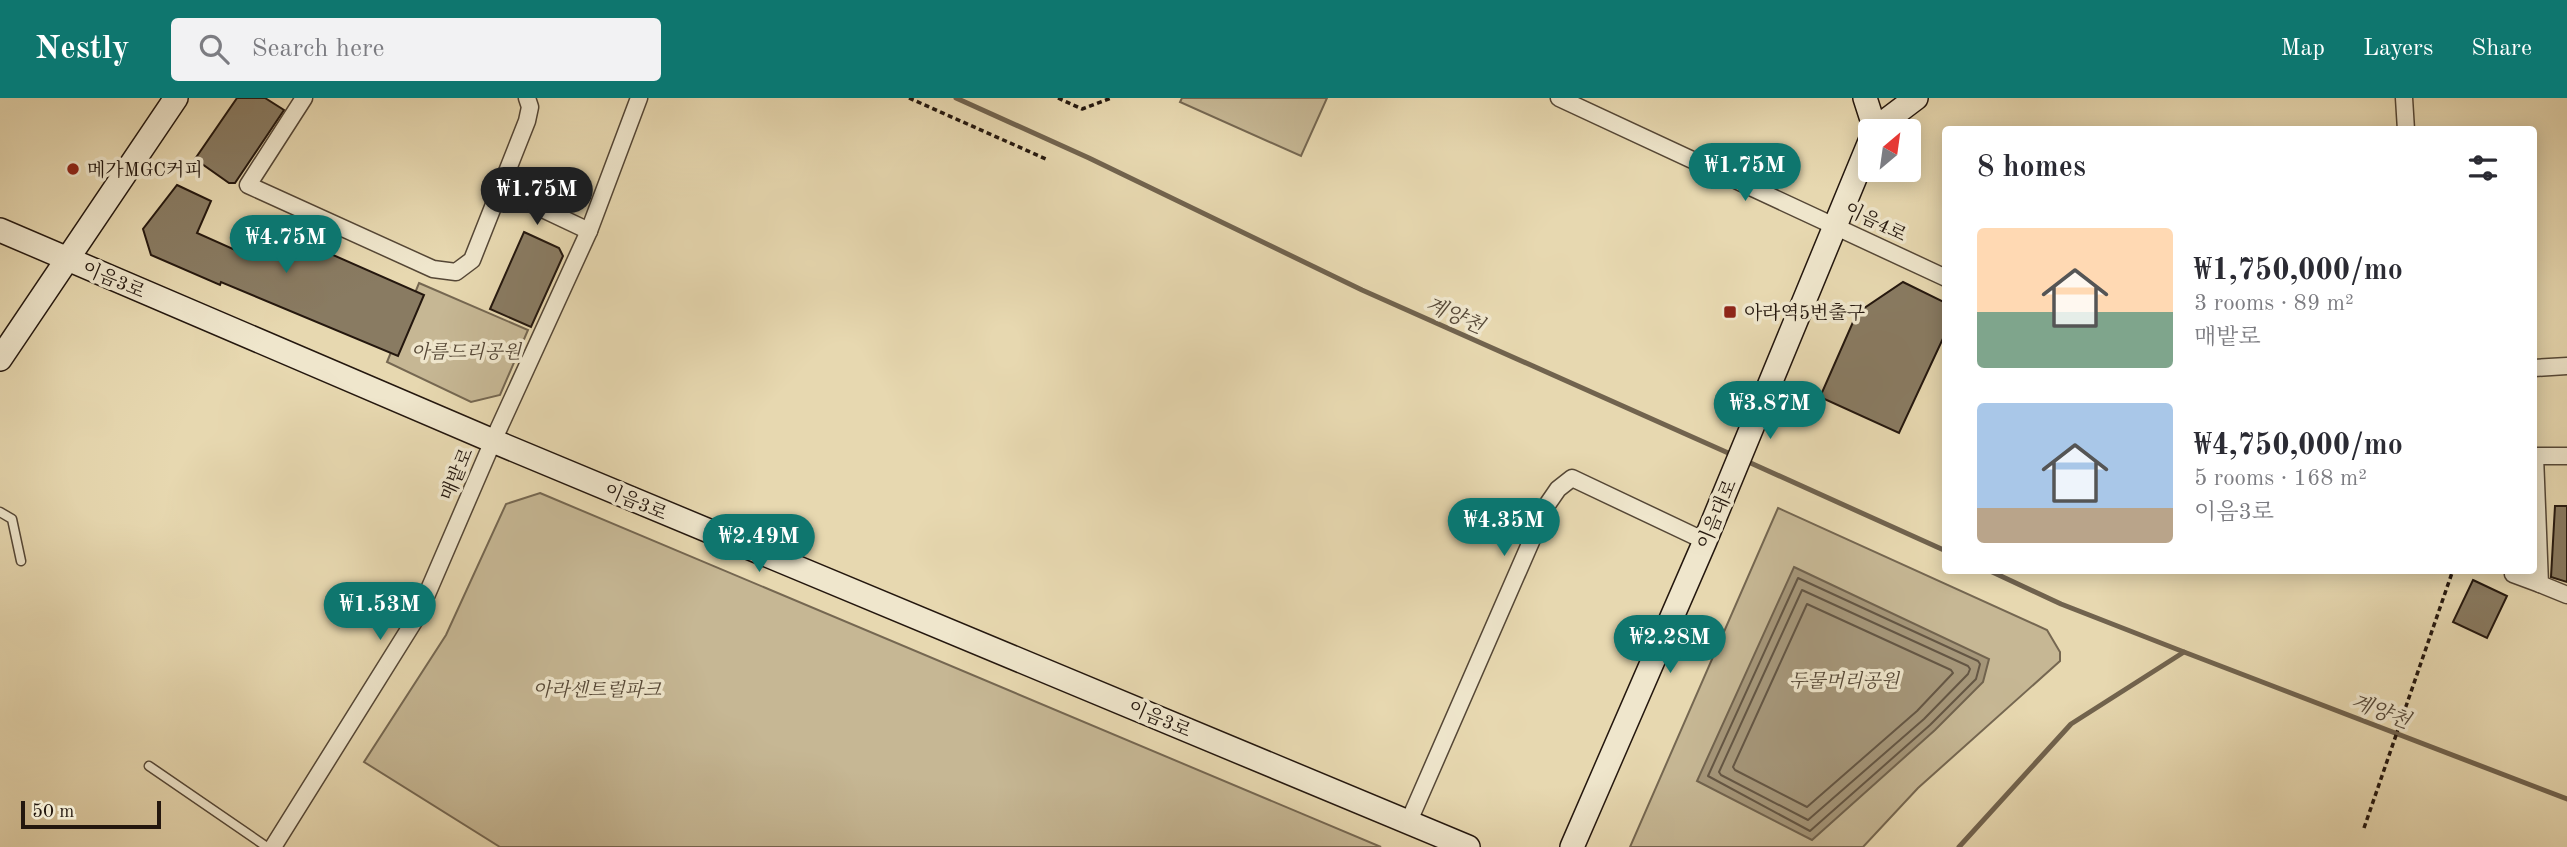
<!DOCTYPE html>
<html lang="en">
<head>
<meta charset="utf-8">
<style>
  :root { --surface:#fff; --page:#f2f2f3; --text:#2b2b33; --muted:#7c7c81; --accent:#0f766e }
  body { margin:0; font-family:"Old Standard TT","Noto Serif KR",serif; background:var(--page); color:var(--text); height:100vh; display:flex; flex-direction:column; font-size:26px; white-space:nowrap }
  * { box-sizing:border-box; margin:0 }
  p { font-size:23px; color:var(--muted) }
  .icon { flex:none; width:38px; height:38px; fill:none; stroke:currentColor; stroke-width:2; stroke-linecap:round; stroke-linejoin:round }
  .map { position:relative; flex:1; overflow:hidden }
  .details { position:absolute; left:1942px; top:28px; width:595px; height:448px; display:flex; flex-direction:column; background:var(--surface); border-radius:7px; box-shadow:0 4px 18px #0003 }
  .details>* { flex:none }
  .needle { width:46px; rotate:29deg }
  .controls { position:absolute; left:1858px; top:21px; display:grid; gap:14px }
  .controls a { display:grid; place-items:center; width:63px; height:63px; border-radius:7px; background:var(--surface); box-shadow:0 4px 18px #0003; font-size:35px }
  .scale { position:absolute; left:21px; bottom:18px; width:140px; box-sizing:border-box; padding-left:7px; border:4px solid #24170e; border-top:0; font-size:19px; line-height:24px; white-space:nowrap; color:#24170e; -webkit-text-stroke:5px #efe6cc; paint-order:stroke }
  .price { position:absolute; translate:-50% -60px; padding:0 16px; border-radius:24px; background:var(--accent); color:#fff; font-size:23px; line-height:46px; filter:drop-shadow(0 2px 4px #0008) }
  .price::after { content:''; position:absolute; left:50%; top:42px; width:21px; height:16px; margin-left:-10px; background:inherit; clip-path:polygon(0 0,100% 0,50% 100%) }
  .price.on { background:#222; color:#fff }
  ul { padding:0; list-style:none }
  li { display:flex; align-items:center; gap:21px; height:175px; padding:0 35px }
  li span { display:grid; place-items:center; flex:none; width:196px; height:140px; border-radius:7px; color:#555 }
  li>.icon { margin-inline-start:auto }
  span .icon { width:84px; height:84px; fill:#fffc; stroke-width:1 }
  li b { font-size:30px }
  h2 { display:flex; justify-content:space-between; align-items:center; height:84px; padding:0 35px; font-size:30px }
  header { display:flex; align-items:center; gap:42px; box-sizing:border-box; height:98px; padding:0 35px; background:var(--accent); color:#fff }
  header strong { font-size:33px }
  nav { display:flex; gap:38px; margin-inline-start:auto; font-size:24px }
  .search { width:490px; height:63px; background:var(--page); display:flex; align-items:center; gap:18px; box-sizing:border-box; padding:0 24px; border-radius:7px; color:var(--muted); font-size:26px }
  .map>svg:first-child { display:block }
  .green { fill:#c6b794; stroke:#756751; stroke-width:2 }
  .water { fill:#a59679; stroke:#71634e; stroke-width:2 }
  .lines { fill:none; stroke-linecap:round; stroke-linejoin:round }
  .shore { stroke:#645644; stroke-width:2 }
  .stream { stroke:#71634e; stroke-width:5 }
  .building { fill:#897b62; stroke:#24170e; stroke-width:2 }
  .lane-casing { stroke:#554736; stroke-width:11 }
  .street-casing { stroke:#554736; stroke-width:19 }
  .secondary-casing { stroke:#24170e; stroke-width:26 }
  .path { stroke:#24170e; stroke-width:3.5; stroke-dasharray:5 3.5; stroke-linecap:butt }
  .lane { stroke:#efe6cc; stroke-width:8 }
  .street { stroke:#efe6cc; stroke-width:16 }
  .secondary { stroke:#efe6cc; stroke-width:23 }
  .poi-dot { fill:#8f2418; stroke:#efe6cc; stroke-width:2.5 }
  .labels { text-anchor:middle; stroke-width:7; stroke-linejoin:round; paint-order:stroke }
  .poi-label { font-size:19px; fill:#24170e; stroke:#efe6cc; text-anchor:start }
  .street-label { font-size:19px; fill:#24170e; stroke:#efe6cc }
  .park-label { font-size:19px; font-style:italic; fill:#554736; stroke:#efe6cc }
  .water-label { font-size:21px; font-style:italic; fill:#584a39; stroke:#efe6cc }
</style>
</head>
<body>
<header>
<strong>Nestly</strong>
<div class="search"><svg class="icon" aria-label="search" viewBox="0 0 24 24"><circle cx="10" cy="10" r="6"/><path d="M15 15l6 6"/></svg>Search here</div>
<nav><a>Map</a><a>Layers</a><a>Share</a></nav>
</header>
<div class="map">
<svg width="2567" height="749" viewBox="0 0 2567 749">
  <rect width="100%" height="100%" fill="#e7d8b0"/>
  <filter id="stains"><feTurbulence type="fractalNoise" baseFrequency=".00286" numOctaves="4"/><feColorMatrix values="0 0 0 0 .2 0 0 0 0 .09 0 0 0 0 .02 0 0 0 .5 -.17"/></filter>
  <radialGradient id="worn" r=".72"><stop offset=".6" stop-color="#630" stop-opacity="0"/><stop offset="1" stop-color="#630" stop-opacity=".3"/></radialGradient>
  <g class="green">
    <polygon points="1182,0 1327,0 1301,58 1180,4"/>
    <polygon points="419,185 528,232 500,297 471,304 387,264"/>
    <polygon points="540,395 1381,749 500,749 364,664 446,537 506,406"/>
    <polygon points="1778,410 2047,532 2060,554 2060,563 1918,690 1863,749 1630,749"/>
  </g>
  <polygon class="water" points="1794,469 1989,561 1983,584 1935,632 1812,742 1697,683"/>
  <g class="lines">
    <g class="shore">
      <polygon points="1798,480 1978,563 1980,566 1976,581 1930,627 1810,733 1708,678"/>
      <polygon points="1802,492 1968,568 1970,571 1968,576 1924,621 1808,722 1721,677 1719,674"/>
      <polygon points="1807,506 1951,572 1953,575 1917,613 1807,709 1735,672 1733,669"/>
    </g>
    <g class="stream">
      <polyline points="956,0 1089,60 1362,192 1735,358"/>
      <polyline points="1744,362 1946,453"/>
      <polyline points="1988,472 2061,506 2184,554"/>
      <polyline points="1959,749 2071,626 2184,554 2567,701"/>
    </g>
  </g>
  <g class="building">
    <polygon points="237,0 265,0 284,12 235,85 229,85 195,61"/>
    <polygon points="177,87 211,103 197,135 244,156 258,124 424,197 398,258 221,184 220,187 151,157 143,131"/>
    <polygon points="524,134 559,150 563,158 531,229 490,211"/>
    <polygon points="1903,184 1946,205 1946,234 1899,335 1820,299 1857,215"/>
    <polygon points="2555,408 2567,408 2567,484 2551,479"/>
    <polygon points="2473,482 2507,498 2487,540 2453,524"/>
  </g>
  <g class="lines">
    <defs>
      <g id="lane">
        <polyline points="0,414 12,421 21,463"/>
        <polyline points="149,668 267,749"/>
      </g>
      <g id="street">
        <polyline points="304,0 248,87 433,171 456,174 472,162 527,23 530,9 527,0"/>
        <polyline points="1559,0 1946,180"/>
        <polyline points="2404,0 2406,32"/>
        <polyline points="500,91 589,133"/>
        <polyline points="2534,270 2567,268"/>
        <polyline points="2567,358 2535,358 2540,486 2567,497"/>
        <polyline points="2513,476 2540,486"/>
        <polyline points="1409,723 1547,407 1558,391 1572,380 1705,443"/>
        <polyline points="273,749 418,517 493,343 589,133 639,0"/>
      </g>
      <g id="secondary">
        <polyline points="1865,0 1875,31"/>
        <polyline points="1875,31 1916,0"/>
        <polyline points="0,132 493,343 1468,749"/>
        <polyline points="0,261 176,0"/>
        <polyline points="1572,749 1705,443 1871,41"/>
      </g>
    </defs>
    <use href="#lane" class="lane-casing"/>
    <use href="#street" class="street-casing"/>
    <use href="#secondary" class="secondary-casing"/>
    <g class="path">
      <polyline points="909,0 1046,61"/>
      <polyline points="1058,0 1082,11 1111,0"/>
      <polyline points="2364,730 2453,472"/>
    </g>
    <use href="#lane" class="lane"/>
    <use href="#street" class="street"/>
    <use href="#secondary" class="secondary"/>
  </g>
  <g class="poi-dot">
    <circle cx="73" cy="71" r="7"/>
    <rect x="1723" y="207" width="14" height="14" rx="3.5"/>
  </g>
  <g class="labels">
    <g class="poi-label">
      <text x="87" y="78">메가MGC커피</text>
      <text x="1744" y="221">아라역5번출구</text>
    </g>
    <g class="street-label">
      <text transform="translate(1876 123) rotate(26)" y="7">이음4로</text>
      <text transform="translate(114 181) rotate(23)" y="7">이음3로</text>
      <text transform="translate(456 376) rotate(-67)" y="7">매밭로</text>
      <text transform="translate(636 403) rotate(23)" y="7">이음3로</text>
      <text transform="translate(1716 416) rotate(-67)" y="7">이음대로</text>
      <text transform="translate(1160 620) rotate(23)" y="7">이음3로</text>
    </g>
    <g class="park-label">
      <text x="466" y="260">아름드리공원</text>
      <text x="1844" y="589">두물머리공원</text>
      <text x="597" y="598">아라센트럴파크</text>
    </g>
    <g class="water-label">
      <text transform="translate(1455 217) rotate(24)" y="7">계양천</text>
      <text transform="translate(2381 613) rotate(21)" y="7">계양천</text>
    </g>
  </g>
  <rect width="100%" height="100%" filter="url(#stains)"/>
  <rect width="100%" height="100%" fill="url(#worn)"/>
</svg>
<div class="controls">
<a><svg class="needle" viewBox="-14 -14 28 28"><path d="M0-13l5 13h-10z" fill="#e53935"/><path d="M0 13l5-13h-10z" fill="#7c7c81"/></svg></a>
</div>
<div class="scale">50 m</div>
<b class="price" style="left:1745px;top:105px">₩1.75M</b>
<b class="price on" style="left:537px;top:129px">₩1.75M</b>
<b class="price" style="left:286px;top:177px">₩4.75M</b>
<b class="price" style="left:1770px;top:343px">₩3.87M</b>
<b class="price" style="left:1504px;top:460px">₩4.35M</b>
<b class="price" style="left:759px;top:476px">₩2.49M</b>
<b class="price" style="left:380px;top:544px">₩1.53M</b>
<b class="price" style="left:1670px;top:577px">₩2.28M</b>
<section class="details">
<h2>8 homes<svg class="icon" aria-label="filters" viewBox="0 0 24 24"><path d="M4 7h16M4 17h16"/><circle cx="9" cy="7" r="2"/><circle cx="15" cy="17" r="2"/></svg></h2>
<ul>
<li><span style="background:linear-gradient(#ffd9b3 60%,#7fa58c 0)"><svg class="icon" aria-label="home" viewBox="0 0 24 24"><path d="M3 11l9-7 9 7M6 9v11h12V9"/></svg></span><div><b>₩1,750,000/mo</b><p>3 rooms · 89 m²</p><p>매밭로</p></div></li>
<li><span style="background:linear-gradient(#a9c7e8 75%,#b9a48a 0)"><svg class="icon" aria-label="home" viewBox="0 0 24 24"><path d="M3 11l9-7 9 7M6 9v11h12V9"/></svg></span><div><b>₩4,750,000/mo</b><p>5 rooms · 168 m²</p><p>이음3로</p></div></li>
</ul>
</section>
</div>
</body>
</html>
